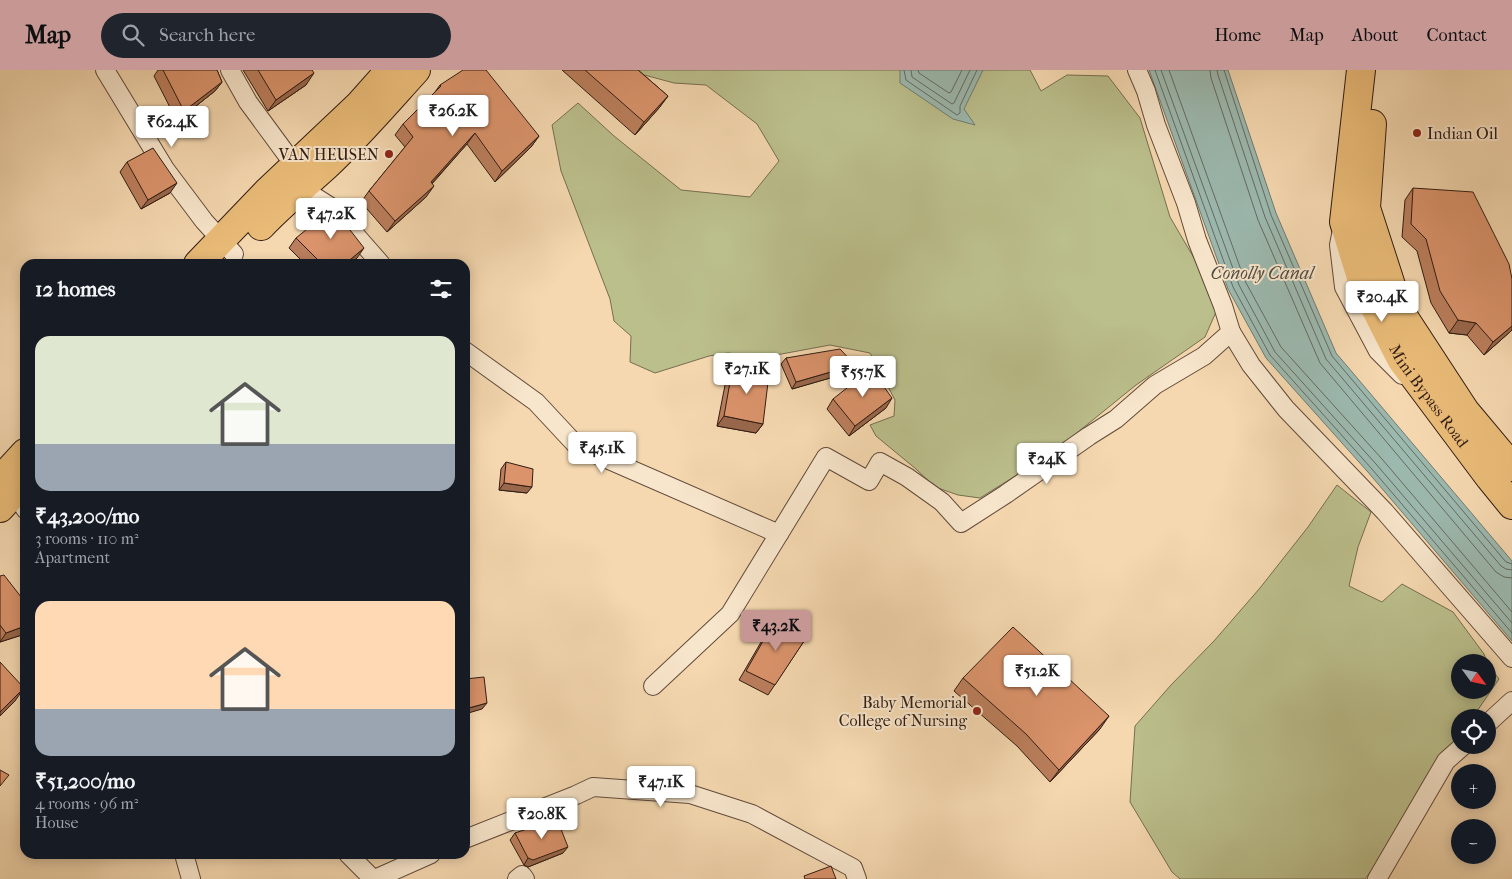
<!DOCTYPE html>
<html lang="en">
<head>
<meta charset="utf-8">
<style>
  :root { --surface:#171b24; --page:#20242c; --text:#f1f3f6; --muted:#9ea1a6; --accent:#c59692 }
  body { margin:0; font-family:"IM FELL French Canon",serif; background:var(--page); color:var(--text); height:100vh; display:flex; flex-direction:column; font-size:19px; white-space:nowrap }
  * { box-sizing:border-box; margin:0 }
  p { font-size:16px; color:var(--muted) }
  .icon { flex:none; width:28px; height:28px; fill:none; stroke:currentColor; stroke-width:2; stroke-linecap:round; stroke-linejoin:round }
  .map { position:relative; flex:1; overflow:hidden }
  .sheet { position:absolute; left:20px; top:189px; width:450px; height:600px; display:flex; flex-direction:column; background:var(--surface); border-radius:15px; box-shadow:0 2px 12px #0003 }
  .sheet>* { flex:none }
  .needle { width:32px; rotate:123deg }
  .tools { position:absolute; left:1451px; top:584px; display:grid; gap:10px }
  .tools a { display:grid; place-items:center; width:45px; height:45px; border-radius:50%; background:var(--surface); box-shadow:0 2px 12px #0003; font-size:25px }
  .price { position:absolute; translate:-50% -42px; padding:0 11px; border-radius:5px; background:#fff; color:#222; font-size:16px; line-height:32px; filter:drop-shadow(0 1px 2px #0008) }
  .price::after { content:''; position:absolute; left:50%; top:30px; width:15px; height:11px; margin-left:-8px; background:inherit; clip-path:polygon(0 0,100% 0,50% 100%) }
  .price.on { background:var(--accent); color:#111 }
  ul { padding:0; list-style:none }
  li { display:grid; align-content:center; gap:10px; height:265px; padding:0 15px }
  li span { display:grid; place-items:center; height:155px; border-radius:15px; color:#555 }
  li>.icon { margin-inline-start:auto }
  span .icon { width:90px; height:90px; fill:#fffc; stroke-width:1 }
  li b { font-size:21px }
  h2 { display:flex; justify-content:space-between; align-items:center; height:60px; padding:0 15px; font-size:21px }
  header { display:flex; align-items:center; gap:30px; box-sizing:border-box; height:70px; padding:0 25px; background:var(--accent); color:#111 }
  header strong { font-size:24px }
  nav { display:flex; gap:28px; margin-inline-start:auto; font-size:18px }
  .search { width:350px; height:45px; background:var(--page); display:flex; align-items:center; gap:12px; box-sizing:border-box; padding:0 18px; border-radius:28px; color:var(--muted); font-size:19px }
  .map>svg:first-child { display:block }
  .green { fill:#bbbf8c; stroke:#766e50 }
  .water { fill:#9cb9af; stroke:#717a71 }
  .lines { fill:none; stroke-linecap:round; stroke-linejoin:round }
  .shore { stroke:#666a61; stroke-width:1 }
  .street-casing { stroke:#614b3a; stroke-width:20 }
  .primary-casing { stroke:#301c13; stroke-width:30 }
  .street { stroke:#f8e6cc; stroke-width:18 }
  .primary { stroke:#eabc78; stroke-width:28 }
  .wall { fill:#bb7e5c; stroke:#301c13 }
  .shaded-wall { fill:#99674b; stroke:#301c13 }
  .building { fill:#da936b; stroke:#301c13 }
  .poi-dot { fill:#8f2418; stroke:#f8e6cc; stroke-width:2 }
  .labels { text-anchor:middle; stroke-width:4; stroke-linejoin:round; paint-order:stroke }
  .poi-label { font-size:16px; fill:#301c13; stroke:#f8e6cc; text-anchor:end }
  .street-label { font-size:16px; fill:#301c13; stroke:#f8e6cc }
  .water-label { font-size:18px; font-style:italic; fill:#504b42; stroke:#f8e6cc }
</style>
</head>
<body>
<header>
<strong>Map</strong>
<div class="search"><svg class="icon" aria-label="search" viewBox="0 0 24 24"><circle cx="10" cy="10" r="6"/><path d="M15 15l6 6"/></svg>Search here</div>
<nav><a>Home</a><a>Map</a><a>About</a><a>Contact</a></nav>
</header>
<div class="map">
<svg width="1512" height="809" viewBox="0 0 1512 809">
  <rect width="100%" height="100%" fill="#f5d8b0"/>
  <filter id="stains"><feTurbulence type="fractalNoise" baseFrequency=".004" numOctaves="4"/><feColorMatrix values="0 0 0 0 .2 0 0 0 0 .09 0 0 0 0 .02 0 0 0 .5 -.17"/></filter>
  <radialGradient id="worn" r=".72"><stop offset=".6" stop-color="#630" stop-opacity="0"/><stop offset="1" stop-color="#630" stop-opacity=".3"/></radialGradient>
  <g class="green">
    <polygon points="633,0 1030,0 1041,21 1067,5 1108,6 1140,48 1170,147 1194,188 1216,242 1205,267 1136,315 1052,383 980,428 958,425 935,417 916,399 876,366 870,355 894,346 895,330 870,283 830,275 776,285 754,286 728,283 709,286 655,303 630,292 631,266 614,251 610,229 561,101 552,55 578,33 614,66 681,120 750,127 779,91 757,54 706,15 674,13 637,3"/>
    <polygon points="1337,415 1371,442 1358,477 1349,516 1382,532 1402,514 1453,542 1484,584 1487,592 1460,592 1460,620 1488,620 1488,594 1499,609 1473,647 1460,648 1460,666 1441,693 1388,779 1365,809 1180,809 1172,802 1130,732 1135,656 1171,615 1214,571 1260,518 1308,457"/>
  </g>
  <g class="water">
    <polygon points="900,0 983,0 964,39 975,55 953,49 900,13"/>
    <polygon points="1149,0 1228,0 1276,143 1336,283 1512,491 1512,571 1367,401 1266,288 1228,219"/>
  </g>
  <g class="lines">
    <g class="shore">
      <polyline points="904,0 906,10 957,45 960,43 960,36 977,0"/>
      <polyline points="911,0 912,7 952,34 954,33 970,0"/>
      <polyline points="918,0 919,3 949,23 951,22 962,0"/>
      <polyline points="1155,0 1233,217 1270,285 1371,398 1512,563"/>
      <polyline points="1161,0 1239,215 1275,282 1376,394 1512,553"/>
      <polyline points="1169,0 1245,211 1281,277 1382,389 1512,542"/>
      <polyline points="1210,0 1211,8 1258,150 1320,293 1496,502 1504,507 1512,508"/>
      <polyline points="1217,0 1218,5 1265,147 1326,289 1501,496 1506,499 1512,500"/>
      <polyline points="1224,0 1271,145 1332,286 1506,492 1512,494"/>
    </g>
    <defs>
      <g id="street">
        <polyline points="105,0 165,99 204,151 234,184"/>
        <polyline points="230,0 248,32 295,96"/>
        <polyline points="301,118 331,137 381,194"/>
        <polyline points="1341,165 1339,175 1344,217 1378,281 1402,305"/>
        <polyline points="1231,262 1251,295 1286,339 1385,442 1512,588"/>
        <polyline points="465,281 536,332 577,376 779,464"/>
        <polyline points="16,421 25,439"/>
        <polyline points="653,616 730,544 826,387 869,411 880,392 907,407 942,432 961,453 1006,424 1089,366 1116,349 1155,315 1204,286 1231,262 1223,236 1197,170 1186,133 1156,55 1146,21 1137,0"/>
        <polyline points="1488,653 1512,631"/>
        <polyline points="465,769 576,725 593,717 690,724 752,744 853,798 857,809"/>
        <polyline points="184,784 191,809"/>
        <polyline points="348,784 373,809"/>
        <polyline points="375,809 431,784"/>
        <polyline points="517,809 522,805 525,809"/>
        <polyline points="1377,809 1446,691 1464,675"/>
      </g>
      <g id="primary">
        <path id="s1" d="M 1361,0 L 1344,152 L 1363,214 L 1401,289 L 1490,408 L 1512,435"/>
        <polyline points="1372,54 1366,138 1399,240 1465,341 1512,397"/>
        <path d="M 261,156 C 281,135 304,116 326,96 C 358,66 387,32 416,0"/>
        <polyline points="198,194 267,122 359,35 390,0"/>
        <polyline points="0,410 25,383"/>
        <polyline points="0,438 25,411"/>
      </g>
    </defs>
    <use href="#street" class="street-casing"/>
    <use href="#primary" class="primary-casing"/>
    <use href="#street" class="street"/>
    <use href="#primary" class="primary"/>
  </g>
  <g class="wall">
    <polygon points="158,0 217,0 222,12 215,21 177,51 154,6"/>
    <polygon points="243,0 312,0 306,15 268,41"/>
    <polygon points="562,0 638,0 668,26 659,38 635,65"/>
    <polygon points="440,15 539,66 531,77 495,112 467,74 432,114 426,127 387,162 361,132 369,121 405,77 395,65 403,54 435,22"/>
    <polygon points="127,92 170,123 141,139 120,102"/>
    <polygon points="1413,118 1512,209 1512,260 1484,285 1467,265 1449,263 1431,233 1417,181 1402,167 1405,130"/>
    <polygon points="296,168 357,188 350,194 305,194 289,178"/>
    <polygon points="786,288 851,302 792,319 781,294"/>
    <polygon points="733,295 763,354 756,363 717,356 727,305"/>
    <polygon points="833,329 886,338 849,366 827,339"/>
    <polygon points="506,392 527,423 499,420 501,399"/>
    <polygon points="0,506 25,532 25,564 0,572"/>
    <polygon points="775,550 808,565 768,625 739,610 768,560"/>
    <polygon points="963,608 1100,659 1050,712 1017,676 954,621"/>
    <polygon points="515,763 563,783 528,797 524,795 510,770"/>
  </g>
  <g class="shaded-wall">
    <polygon points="314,3 306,15 268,41 276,30"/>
    <polygon points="222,12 215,21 177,51 184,41"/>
    <polygon points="668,26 659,38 635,65 644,52"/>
    <polygon points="475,63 467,74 423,123 431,112"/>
    <polygon points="539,66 531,77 495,112 502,101"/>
    <polygon points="177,113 170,123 141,139 148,130"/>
    <polygon points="434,116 426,127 387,162 395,151"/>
    <polygon points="364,178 357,188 350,194 345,194"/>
    <polygon points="1458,250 1476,253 1467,265 1449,263"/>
    <polygon points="1512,256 1512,260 1511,261 1484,285 1493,272"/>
    <polygon points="855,295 851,302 792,319 796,312"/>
    <polygon points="892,328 886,338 849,366 855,356"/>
    <polygon points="724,346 763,354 756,363 717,356"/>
    <polygon points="504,413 532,417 527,423 499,420"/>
    <polygon points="25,556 25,564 0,572 6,563"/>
    <polygon points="24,618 15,631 0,646 0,642"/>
    <polygon points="487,633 482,639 465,644 465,639"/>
    <polygon points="1109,646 1100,659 1050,712 1059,700"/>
    <polygon points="568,777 563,783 528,797 524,795 528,788"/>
  </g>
  <g class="building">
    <polygon points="163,0 217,0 222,12 184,41"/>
    <polygon points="258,0 312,0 314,3 276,30"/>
    <polygon points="463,0 486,0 539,66 502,101 475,63 431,112 434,116 395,151 369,121 413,67 403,54 441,16 440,15"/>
    <polygon points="585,0 638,0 668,26 644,52"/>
    <polygon points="153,78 177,113 148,130 127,92"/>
    <polygon points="1413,118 1473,122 1509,194 1512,209 1512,256 1493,272 1476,253 1458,250 1440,221 1426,169 1411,154"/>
    <polygon points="333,138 364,178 345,194 322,194 296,168"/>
    <polygon points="840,279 855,295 796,312 786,288"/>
    <polygon points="733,295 769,304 763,354 724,346"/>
    <polygon points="871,299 892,328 855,356 833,329"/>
    <polygon points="506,392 533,399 532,417 504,413"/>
    <polygon points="4,505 25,532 25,556 6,563 0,555 0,506"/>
    <polygon points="775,550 808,565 775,615 746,601"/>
    <polygon points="1013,557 1109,646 1059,700 1026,664 963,608"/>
    <polygon points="0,592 24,618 0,642"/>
    <polygon points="484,607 487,633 465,639 465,609"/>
    <polygon points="0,700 9,705 0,716"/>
    <polygon points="557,749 568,777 533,790 528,788 515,763"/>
    <polygon points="831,796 836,809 805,809 804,806"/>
  </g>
  <g class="poi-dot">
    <circle cx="1417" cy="63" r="5"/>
    <circle cx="389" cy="84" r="5"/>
    <circle cx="977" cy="641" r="5"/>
  </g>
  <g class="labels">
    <g class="poi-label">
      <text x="1427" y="69" text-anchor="start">Indian Oil</text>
      <text x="379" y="90">VAN HEUSEN</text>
      <text x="967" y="638">Baby Memorial<tspan x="967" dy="18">College of Nursing</tspan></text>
    </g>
    <g class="street-label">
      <text dy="6" stroke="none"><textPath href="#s1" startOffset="348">Mini Bypass Road</textPath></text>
    </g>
    <g class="water-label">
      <text x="1262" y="209">Conolly Canal</text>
    </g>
  </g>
  <rect width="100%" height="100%" filter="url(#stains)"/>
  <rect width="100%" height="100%" fill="url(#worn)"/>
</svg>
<div class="tools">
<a><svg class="needle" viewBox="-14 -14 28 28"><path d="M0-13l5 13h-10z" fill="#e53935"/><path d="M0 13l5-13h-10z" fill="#9ea1a6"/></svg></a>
<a><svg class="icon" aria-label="locate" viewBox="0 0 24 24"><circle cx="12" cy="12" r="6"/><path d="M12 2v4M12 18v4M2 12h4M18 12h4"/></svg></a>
<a>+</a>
<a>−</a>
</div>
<b class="price" style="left:453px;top:67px">₹26.2K</b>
<b class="price" style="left:172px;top:78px">₹62.4K</b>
<b class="price" style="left:331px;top:170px">₹47.2K</b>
<b class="price" style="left:1382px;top:253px">₹20.4K</b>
<b class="price" style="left:747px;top:325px">₹27.1K</b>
<b class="price" style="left:863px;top:328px">₹55.7K</b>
<b class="price" style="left:602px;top:404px">₹45.1K</b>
<b class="price" style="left:1047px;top:415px">₹24K</b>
<b class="price on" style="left:776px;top:582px">₹43.2K</b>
<b class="price" style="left:1037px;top:627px">₹51.2K</b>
<b class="price" style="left:661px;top:738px">₹47.1K</b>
<b class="price" style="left:542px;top:770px">₹20.8K</b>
<section class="sheet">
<h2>12 homes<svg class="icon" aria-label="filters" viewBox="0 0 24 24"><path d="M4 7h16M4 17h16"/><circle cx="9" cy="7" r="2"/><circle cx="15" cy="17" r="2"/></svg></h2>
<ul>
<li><span style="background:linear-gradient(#dfe7d0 70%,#9aa5b1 0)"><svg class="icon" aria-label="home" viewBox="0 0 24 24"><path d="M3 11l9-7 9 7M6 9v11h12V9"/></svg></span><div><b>₹43,200/mo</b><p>3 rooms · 110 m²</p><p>Apartment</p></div></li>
<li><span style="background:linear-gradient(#ffd9b3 70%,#9aa5b1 0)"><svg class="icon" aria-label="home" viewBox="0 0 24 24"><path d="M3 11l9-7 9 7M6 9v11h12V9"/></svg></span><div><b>₹51,200/mo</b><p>4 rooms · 96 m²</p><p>House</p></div></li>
</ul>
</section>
</div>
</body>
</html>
